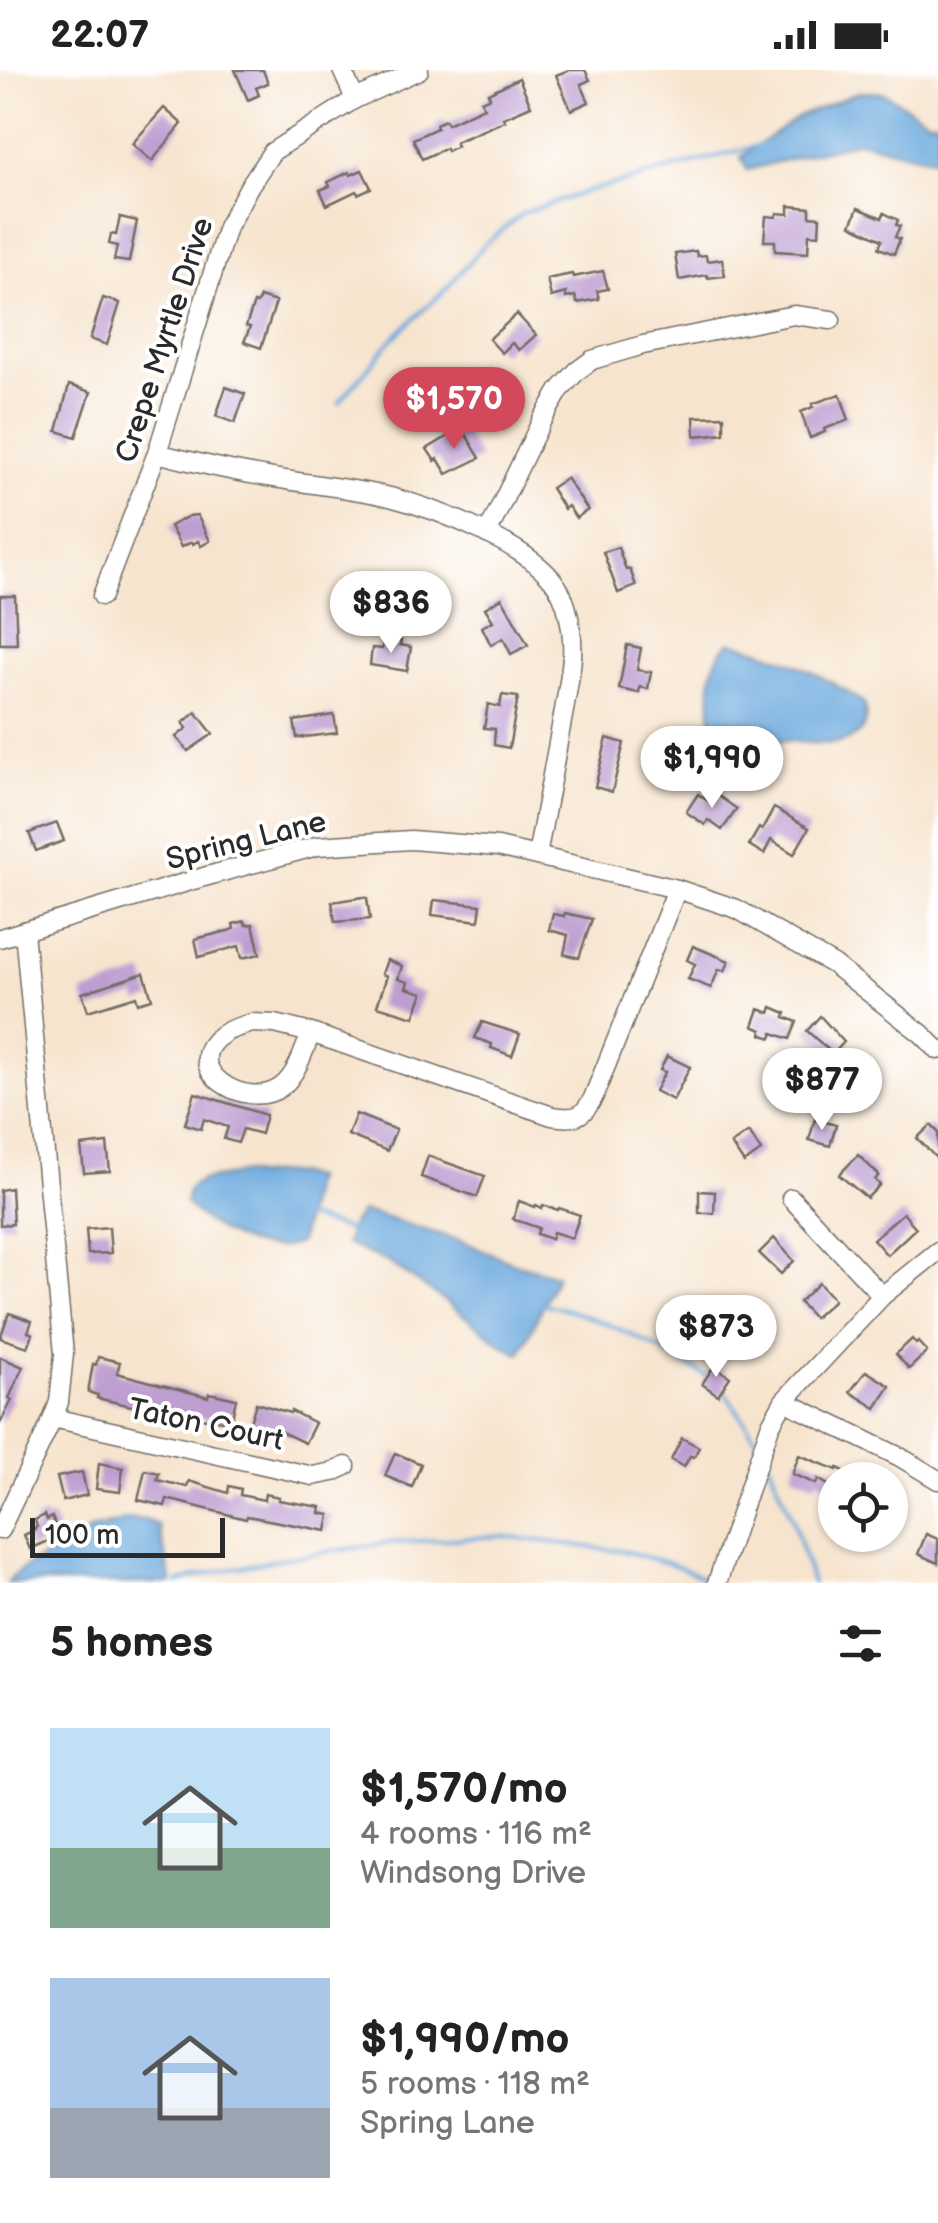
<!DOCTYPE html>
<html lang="en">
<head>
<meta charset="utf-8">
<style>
  :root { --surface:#fff; --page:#f6f6f6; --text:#222; --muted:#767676; --accent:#d1495b }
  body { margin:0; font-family:"Balsamiq Sans",sans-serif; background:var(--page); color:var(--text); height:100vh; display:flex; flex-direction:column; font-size:38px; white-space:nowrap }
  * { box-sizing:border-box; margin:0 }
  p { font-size:32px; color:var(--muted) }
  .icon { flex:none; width:55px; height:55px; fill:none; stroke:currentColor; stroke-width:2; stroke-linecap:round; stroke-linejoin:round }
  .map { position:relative; height:1513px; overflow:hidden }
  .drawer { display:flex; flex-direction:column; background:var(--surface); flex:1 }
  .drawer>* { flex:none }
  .fabs { position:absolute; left:818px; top:1392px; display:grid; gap:20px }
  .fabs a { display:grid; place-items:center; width:90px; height:90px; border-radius:50%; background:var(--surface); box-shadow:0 2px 8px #0004; font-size:50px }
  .scale { position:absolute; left:30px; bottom:25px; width:195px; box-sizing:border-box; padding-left:10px; border:5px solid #2b2b2b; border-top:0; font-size:28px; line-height:35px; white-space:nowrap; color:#2b2b2b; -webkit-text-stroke:8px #fff; paint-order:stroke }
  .price { position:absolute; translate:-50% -85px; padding:0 22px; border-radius:35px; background:#fff; color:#222; font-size:32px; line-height:65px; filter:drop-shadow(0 2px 5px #0008) }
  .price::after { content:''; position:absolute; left:50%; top:60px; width:30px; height:22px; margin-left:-15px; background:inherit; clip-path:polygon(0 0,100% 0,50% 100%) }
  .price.selected { background:var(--accent); color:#fff }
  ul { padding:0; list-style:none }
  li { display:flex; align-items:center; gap:30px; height:250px; padding:0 50px }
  li span { display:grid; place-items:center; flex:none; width:280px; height:200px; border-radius:0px; color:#555 }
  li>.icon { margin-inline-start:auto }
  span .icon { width:120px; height:120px; fill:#fffc; stroke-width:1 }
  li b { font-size:42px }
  h2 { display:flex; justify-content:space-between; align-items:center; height:120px; padding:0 50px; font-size:42px }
  .status { display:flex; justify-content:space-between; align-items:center; height:70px; padding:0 50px; background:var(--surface); direction:ltr }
  .status svg { height:28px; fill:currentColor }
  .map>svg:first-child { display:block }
  .water { fill:#6ba9dd; stroke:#4b6a84; stroke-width:2.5 }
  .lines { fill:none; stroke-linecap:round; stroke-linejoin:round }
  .stream { stroke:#6ba9dd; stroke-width:4 }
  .building { fill:#be9ed1 }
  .minor-casing { stroke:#726c64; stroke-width:21 }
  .minor { stroke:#fff; stroke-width:18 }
  .labels { text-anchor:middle; stroke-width:8; stroke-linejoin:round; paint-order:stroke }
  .street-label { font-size:30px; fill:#2b2b2b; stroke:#fff }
</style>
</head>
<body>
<div class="status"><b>22:07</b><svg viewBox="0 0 49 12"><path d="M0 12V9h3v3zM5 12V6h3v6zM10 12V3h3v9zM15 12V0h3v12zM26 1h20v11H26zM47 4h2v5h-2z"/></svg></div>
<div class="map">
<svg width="938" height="1513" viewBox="0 0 938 1513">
  <rect width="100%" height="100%" fill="#fff"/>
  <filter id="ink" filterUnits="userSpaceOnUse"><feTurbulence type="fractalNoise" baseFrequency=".01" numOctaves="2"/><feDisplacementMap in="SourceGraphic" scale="20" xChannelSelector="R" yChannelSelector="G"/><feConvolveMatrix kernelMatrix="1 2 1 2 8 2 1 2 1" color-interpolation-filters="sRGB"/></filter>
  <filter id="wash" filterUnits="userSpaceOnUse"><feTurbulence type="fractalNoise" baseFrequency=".0048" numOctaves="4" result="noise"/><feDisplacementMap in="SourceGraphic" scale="40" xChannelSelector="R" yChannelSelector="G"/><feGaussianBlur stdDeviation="2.25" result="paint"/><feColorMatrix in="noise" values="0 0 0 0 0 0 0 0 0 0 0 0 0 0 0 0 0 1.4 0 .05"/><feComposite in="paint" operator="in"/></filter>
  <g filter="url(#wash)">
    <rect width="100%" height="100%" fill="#f7e4ce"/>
    <g class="water">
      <polygon points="859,22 884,23 928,50 938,50 938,89 912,85 859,71 747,100 741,87 800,46"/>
      <path d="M 730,572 C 778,583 824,605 864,633 C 875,681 821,675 791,671 C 783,670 775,673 767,674 C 746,675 724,668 711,650 C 711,623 706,591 730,572 Z"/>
      <path d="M 245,1103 C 256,1108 266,1103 278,1103 C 291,1102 301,1105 313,1108 L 300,1172 C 263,1190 210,1160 185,1133 L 189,1118 L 202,1110 Z"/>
      <polygon points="361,1142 374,1144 461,1171 514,1193 557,1205 520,1284 507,1278 438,1226 388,1192 346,1174 351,1155"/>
      <polygon points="130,1449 145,1450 158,1455 172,1513 7,1513 12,1507 33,1492 64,1479 91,1459"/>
    </g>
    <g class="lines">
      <g class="stream">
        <polyline points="339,333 392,269 445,220 484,175 523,143 586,122 763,74"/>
        <polyline points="304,1147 352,1161"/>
        <path d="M 544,1234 C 604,1247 656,1276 708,1307"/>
        <polyline points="720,1315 759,1373"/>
        <polyline points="766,1386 793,1450 812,1513"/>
        <polyline points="177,1513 197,1506 280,1489 388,1473 501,1466 628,1482 674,1495 712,1511"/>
      </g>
    </g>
    <g id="blocks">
      <g class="building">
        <polygon points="235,0 263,0 268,13 256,18 259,25 248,30"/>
        <polygon points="569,0 585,0 590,10 581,14 589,32 571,40 556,5"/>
        <polygon points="519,8 531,36 503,48 505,51 455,72 457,76 447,81 446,78 422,89 413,69 437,58 436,54 445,50 447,54 484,37 481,31 490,27 488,23"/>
        <polygon points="164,38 182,54 152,91 132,74"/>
        <polygon points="362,100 371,118 358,124 356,121 327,135 320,120 330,116 328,112 349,102 351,105"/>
        <polygon points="789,136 810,138 810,146 820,147 819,165 809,164 808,183 775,181 775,171 764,171 766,146 776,147 777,143 789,144"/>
        <polygon points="858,138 882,148 884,143 898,150 896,155 900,156 895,167 900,169 894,184 879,178 882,170 851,155"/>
        <polygon points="120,147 137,151 129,192 114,190 117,176 109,174 111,164 116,165"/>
        <polygon points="696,181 697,186 706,185 707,191 722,189 725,206 708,208 707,205 679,210 675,184"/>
        <polygon points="603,201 608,219 597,221 599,229 577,233 575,226 566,228 566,223 551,227 547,209 572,204 573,207"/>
        <polygon points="260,227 276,232 261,278 244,272 250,257 246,256 254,233 257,234"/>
        <polygon points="103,228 120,233 107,275 90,269"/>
        <polygon points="517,244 536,265 519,280 512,273 502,283 489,269"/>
        <polygon points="69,315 91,322 76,367 57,361"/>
        <polygon points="226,317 245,324 235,353 216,346"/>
        <polygon points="840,324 849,350 824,359 825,362 810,368 801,342 813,337 812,334"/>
        <polygon points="724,346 724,363 695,366 694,347"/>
        <polygon points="462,358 480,388 447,404 438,389 435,391 427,379"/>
        <polygon points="566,408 588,440 576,448 568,436 564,439 551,418"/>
        <polygon points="197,445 210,471 201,476 198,471 193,474 192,472 181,477 170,456 189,446"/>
        <polygon points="618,477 626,500 630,499 636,516 618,523 603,482"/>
        <polygon points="0,526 15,526 17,574 0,574"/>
        <polygon points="502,528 528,575 511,584 503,568 491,575 482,557 493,551 485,538"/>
        <polygon points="384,568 401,571 400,575 411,577 407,601 370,595 372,578 382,579"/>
        <polygon points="627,575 641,578 637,600 651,602 648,619 640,617 639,623 619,619"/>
        <polygon points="502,625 518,627 509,678 494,675 495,659 484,658 488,634 500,637"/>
        <polygon points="196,642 213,664 188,681 176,667 187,658 183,653"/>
        <polygon points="334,645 337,663 297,668 294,651"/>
        <polygon points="607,668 624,673 612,722 595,717"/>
        <polygon points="698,724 711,733 717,725 737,739 722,760 708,750 705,755 686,742"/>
        <polygon points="774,738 809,758 794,784 771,770 764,784 749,775 759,758 762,760"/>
        <polygon points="57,753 64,771 36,781 29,763"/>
        <polygon points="363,827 367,828 370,849 335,852 332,832"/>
        <polygon points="434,830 481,835 479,851 432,845"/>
        <polygon points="565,843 592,849 579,888 564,884 568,865 549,860 553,844 564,846"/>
        <polygon points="245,851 246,855 253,854 260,884 242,888 239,876 199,887 195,869 228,861 234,859 233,854"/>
        <polygon points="693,876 729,891 725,901 719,899 711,918 688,909 695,894 687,890"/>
        <polygon points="387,890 402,896 398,909 408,912 406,918 423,923 414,947 377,936 387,906 382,904"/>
        <polygon points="144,903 152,929 138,933 136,926 88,941 82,923"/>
        <polygon points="772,937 786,943 785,947 797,952 790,969 773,963 771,968 761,964 762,960 753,956 759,939 770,943"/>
        <polygon points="820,946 844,972 833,984 807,961"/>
        <polygon points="482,952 520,964 512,986 491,978 492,974 475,968"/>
        <polygon points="667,986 690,997 673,1030 655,1021 665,1002 660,1000"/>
        <polygon points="195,1023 266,1045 261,1064 243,1059 238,1073 224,1069 228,1057 204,1049 201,1059 185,1054"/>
        <polygon points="356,1044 396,1060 387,1081 348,1065"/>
        <polygon points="815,1049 836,1055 830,1076 809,1070"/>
        <polygon points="931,1055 938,1062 938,1090 917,1068"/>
        <polygon points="749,1062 761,1081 744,1093 731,1074"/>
        <polygon points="107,1073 110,1101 84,1103 81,1076"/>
        <polygon points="858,1085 879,1105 875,1110 880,1115 867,1128 839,1105"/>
        <polygon points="428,1086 485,1106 477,1127 421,1107"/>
        <polygon points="11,1118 13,1154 0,1155 0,1120"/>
        <polygon points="699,1121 715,1122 714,1143 699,1143"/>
        <polygon points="519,1131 535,1137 536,1135 542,1138 543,1135 558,1140 559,1138 580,1145 572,1168 553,1162 551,1169 537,1164 539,1158 513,1149"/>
        <polygon points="903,1143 916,1158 887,1185 873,1169"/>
        <polygon points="109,1157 111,1183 88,1184 86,1159"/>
        <polygon points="774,1168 794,1191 781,1204 759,1183"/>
        <polygon points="819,1213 834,1230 814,1248 799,1232"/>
        <polygon points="9,1243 32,1251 28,1262 33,1264 28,1277 0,1268"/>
        <polygon points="746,1249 762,1261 749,1278 745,1275 741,1280 732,1272"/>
        <polygon points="912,1269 916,1274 918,1272 927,1282 909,1299 896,1284"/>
        <polygon points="0,1287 23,1297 9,1328 12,1330 0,1354"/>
        <polygon points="98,1287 120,1292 117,1303 208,1327 209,1323 236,1329 231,1352 192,1347 150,1336 149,1340 97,1328 98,1325 88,1322 93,1294 96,1295"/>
        <polygon points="714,1296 730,1307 718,1325 702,1314"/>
        <polygon points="866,1301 890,1316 876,1338 850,1322"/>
        <polygon points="256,1333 290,1343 291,1341 315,1353 305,1373 271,1357 269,1365 248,1359"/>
        <polygon points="682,1368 699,1377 694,1387 690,1386 684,1397 671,1390"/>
        <polygon points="395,1383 421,1394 412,1417 385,1406"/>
        <polygon points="799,1385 837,1400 838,1398 861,1410 835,1410 835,1419 818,1409 816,1414 792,1404"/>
        <polygon points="99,1393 123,1398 120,1422 96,1419"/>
        <polygon points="145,1400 159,1403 157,1410 187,1417 189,1411 228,1423 229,1416 241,1419 240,1425 264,1430 265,1424 279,1427 278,1430 321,1437 320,1443 330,1445 327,1461 247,1446 246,1449 167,1429 165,1436 138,1430"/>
        <polygon points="82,1402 87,1425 63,1431 57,1407"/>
        <polygon points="45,1445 47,1450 52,1447 60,1466 30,1479 24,1465 35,1460 35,1458 37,1457 35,1450"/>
        <polygon points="926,1464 938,1469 938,1493 918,1484"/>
      </g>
    </g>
  </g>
  <g filter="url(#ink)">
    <use href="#blocks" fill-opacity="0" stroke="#726c64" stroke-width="2.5"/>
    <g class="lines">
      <defs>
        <g id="minor">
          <polyline points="342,0 355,29"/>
          <path d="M 157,383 C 192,392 226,400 262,406 C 304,414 348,417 390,427 C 437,439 530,475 557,516 C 565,528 569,545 571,559 C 575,585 569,610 565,635 C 556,685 546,735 537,786"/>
          <polyline points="487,464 542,350 560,320 577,301 592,290 643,275 794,245 831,250"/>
          <polyline points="102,526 157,383 227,157 250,115 272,82 355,29 419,0"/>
          <polyline points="0,868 204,807 317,776 411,770 498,777 677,819 737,839 834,895 922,964 938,980"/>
          <path d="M 252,953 L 275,954 L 311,963 C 304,980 297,1005 281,1017 C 246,1043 175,996 223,964 C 231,958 242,956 252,953 Z"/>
          <path d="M 311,963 L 552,1046 C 574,1049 582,1049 593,1028 L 677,819"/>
          <polyline points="791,1128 882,1226"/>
          <polyline points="784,1331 900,1387 938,1410"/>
          <polyline points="53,1348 313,1406 333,1402 346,1396"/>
          <polyline points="0,1460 53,1348 59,1332 64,1284 24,861"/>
          <polyline points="717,1513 770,1356 784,1331 882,1226 938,1181"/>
        </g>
      </defs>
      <use href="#minor" class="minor-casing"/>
      <use href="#minor" class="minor"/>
    </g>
  </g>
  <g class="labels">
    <g class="street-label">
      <text transform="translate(164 270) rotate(-72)" y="10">Crepe Myrtle Drive</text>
      <text transform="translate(246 770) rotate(-14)" y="10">Spring Lane</text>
      <text transform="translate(206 1354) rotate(12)" y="10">Taton Court</text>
    </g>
  </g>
</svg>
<div class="fabs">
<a><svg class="icon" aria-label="locate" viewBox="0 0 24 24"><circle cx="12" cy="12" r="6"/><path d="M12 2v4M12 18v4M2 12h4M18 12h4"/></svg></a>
</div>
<div class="scale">100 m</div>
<b class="price selected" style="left:454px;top:382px">$1,570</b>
<b class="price" style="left:391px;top:586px">$836</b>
<b class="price" style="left:712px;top:741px">$1,990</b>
<b class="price" style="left:822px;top:1063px">$877</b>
<b class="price" style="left:716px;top:1310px">$873</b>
</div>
<section class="drawer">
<h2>5 homes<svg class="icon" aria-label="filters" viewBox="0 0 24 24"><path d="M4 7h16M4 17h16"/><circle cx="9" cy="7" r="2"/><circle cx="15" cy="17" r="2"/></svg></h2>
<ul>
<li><span style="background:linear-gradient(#bfe0f5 60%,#7fa58c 0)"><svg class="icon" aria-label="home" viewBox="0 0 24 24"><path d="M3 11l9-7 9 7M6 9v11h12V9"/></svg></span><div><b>$1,570/mo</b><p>4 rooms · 116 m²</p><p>Windsong Drive</p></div></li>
<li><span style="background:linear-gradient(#a9c7e8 65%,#9aa5b1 0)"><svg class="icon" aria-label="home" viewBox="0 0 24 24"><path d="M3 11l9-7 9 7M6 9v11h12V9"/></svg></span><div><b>$1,990/mo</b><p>5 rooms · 118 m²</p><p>Spring Lane</p></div></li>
</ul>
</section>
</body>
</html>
